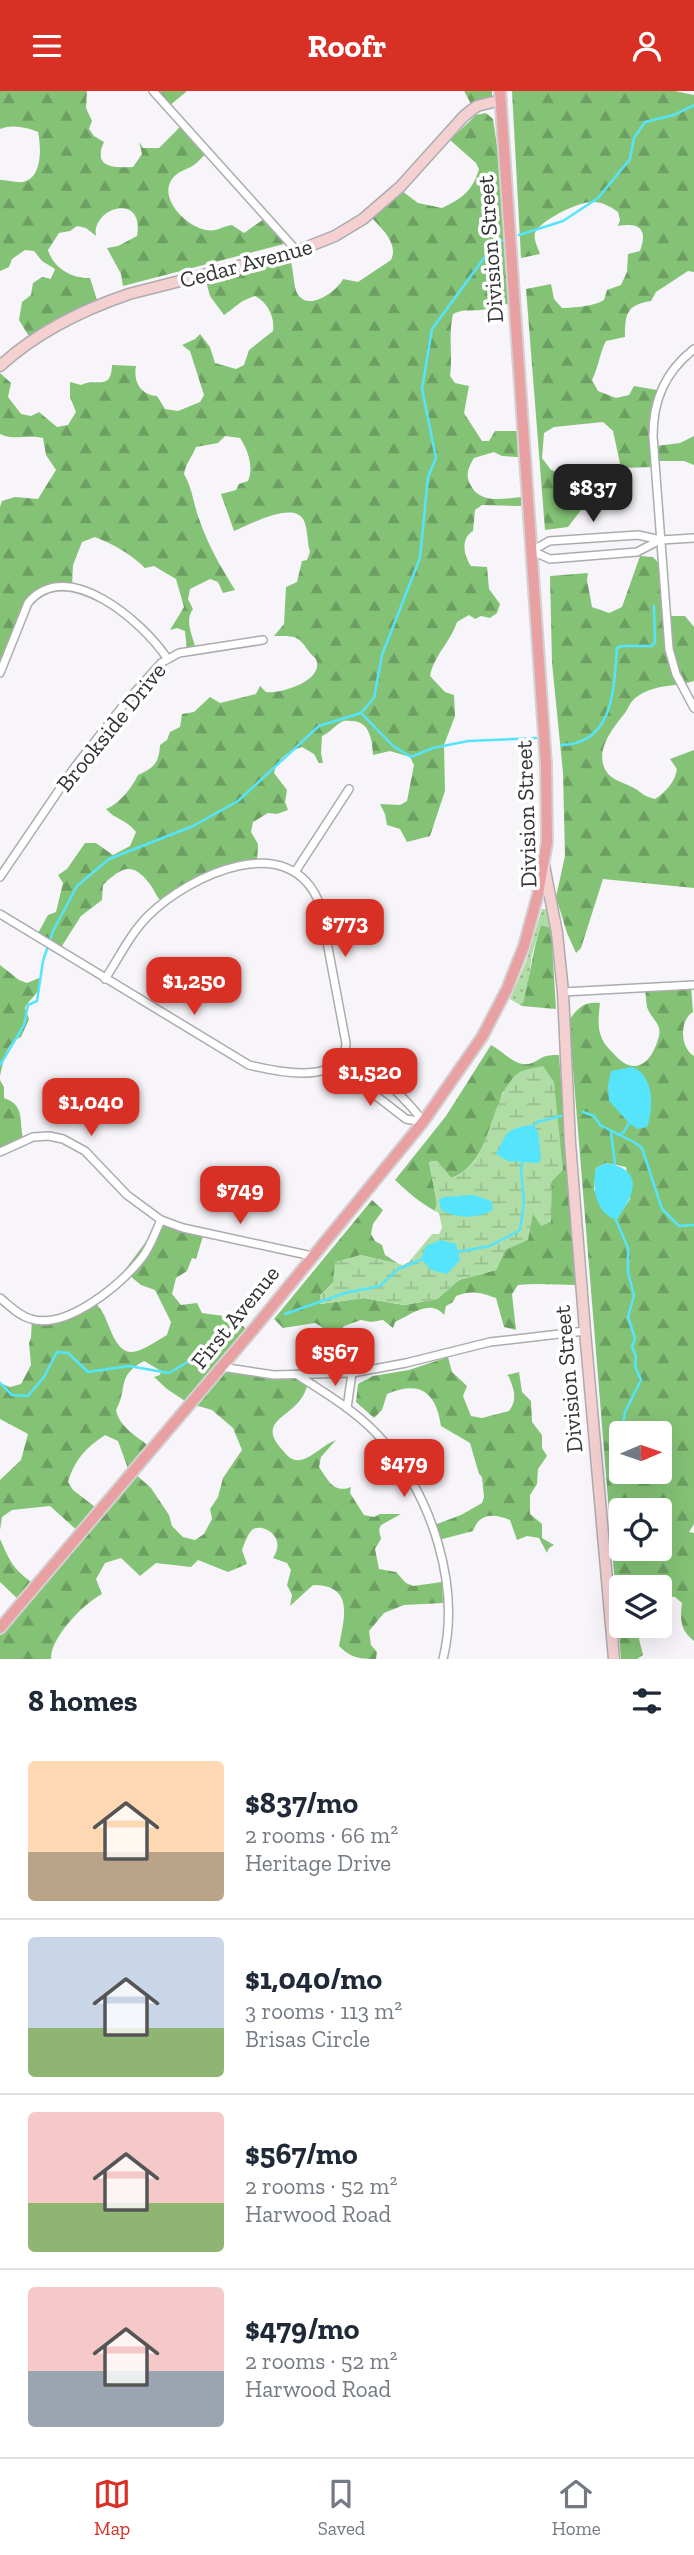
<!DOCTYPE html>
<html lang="en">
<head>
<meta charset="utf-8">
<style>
  :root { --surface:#fff; --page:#f2f2f3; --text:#1f2937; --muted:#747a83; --line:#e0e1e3; --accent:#d93025 }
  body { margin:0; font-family:"Zilla Slab",serif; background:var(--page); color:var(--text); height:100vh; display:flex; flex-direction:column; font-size:26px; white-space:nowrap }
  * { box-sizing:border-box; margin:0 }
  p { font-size:23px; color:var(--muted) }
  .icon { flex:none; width:38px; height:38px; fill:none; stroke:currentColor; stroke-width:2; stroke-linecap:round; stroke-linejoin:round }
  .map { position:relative; height:1568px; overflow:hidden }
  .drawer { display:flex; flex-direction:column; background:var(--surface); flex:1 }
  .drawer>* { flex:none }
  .needle { width:46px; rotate:88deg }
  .buttons { position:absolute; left:609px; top:1330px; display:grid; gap:14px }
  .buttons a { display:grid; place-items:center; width:63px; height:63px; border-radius:7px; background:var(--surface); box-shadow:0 7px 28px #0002; font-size:35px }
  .price { position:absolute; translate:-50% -60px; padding:0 16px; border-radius:14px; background:var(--accent); color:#fff; font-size:23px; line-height:46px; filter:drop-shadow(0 2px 4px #0008) }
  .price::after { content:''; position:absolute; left:50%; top:42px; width:21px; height:16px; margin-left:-10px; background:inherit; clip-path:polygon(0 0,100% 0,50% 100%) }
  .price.current { background:#222; color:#fff }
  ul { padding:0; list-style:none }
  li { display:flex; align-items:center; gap:21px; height:175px; padding:0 28px }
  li+li { border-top:2px solid var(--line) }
  li span { display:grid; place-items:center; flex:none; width:196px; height:140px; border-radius:7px; color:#555 }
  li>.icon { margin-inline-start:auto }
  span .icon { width:84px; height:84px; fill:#fffc; stroke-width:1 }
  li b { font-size:30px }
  h2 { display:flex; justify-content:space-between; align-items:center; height:84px; padding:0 28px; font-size:30px }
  header { display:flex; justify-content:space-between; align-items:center; height:91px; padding:0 28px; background:var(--accent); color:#fff; font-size:32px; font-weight:700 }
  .dock { display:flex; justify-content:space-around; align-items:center; height:98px; border-top:2px solid var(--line); background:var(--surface); font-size:19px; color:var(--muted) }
  .dock a { display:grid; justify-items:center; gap:4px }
  .dock .current { color:var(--accent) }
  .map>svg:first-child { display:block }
  .grass { fill:url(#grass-dots) }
  .forest { fill:url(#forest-firs); fill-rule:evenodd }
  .wetland { fill:url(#wetland-marsh) }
  .water { fill:#56e4fd }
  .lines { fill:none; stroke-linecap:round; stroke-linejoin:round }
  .stream { stroke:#56e4fd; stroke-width:2.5 }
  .street-casing { stroke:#acabae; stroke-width:10 }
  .secondary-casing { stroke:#acabae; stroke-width:13 }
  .primary-casing { stroke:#d2d2d3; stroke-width:14 }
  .street { stroke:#fff; stroke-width:7 }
  .secondary { stroke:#f4d0d1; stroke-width:10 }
  .primary { stroke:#e9a0a3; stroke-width:10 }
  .labels { text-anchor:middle; stroke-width:7; stroke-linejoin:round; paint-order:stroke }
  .street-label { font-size:23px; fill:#343435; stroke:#fff }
</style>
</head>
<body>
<header><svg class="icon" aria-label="menu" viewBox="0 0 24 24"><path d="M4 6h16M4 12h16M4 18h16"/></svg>Roofr<svg class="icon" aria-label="person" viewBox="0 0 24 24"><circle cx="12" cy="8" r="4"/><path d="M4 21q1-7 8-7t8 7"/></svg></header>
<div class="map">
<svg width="694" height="1568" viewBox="0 0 694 1568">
  <defs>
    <pattern id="grass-dots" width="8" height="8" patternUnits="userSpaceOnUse" patternTransform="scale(1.75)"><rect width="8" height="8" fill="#b0dda5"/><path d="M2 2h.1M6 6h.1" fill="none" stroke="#98be8f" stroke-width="1.8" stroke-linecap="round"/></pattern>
    <pattern id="forest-firs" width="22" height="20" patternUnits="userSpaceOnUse" patternTransform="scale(1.75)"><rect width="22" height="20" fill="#84c376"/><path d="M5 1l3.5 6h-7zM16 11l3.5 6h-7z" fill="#6d9f62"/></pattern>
    <pattern id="wetland-marsh" width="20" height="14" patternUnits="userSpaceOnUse" patternTransform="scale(1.75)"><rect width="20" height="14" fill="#b0dda5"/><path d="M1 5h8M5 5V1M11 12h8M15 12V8" fill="none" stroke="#98be8f"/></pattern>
  </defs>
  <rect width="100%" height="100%" fill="#f7f5f9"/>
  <polygon class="grass" points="542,818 546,818 551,837 541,834 532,863 528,893 522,915 510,908 526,871"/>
  <g class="forest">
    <path d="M 0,0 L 87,0 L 86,17 L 92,30 L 89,38 L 94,45 L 104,51 C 92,77 114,77 133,76 L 142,63 L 139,51 L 143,57 L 159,57 L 181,35 L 206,63 C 202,66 198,71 194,74 C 186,79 178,80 172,88 C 158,108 187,136 206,139 C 217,141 223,135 232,134 L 244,142 L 264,128 L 284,153 L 123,195 L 121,183 L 107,157 L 118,155 L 137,145 C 145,100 91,117 96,145 L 86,137 L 77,135 L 70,140 L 59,142 L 48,159 C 53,176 71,188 90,187 L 98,212 L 30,247 L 19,229 L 22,211 L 31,204 L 33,192 L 42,186 L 51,188 L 55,178 L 42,170 L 34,160 L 25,159 L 12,168 L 9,176 L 0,180 L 0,89 C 7,89 16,92 23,91 C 43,87 41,55 38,41 C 26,36 12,33 0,38 Z"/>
    <polygon points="153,0 187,0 168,16"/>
    <polygon points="464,0 492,0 492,5 471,13"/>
    <path d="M 512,0 L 675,0 L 694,4 L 694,181 L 688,180 L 656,201 L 651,210 C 627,214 625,222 625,246 L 606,250 C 599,264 599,275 592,289 L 598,300 L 616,307 L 629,304 L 634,295 L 657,299 L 654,308 L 653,350 L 656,355 L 680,352 L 694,345 L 694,374 L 684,370 L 656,370 L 653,376 L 621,377 L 613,340 L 603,331 L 554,336 L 544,342 L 542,367 L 551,379 L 569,384 L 573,408 L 581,419 L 568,436 L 545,439 L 526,198 L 551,193 L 554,208 L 562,217 C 573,217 595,215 604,209 L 607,199 L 621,194 L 627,181 L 628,163 L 640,160 C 648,138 640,131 618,135 L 620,129 L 618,121 C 611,116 603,111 593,111 C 580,110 540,129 535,142 C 533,148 538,157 540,163 L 521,167 Z"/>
    <path d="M 486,22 L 493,28 L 498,61 L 509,213 C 501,214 495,215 487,218 C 475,221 464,217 453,223 C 448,245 453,264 450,285 L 455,292 L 469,295 L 464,322 L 482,350 L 489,350 L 495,340 L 517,340 L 518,366 L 502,365 L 494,361 L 474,367 C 469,375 465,384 470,393 C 479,413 502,408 521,406 L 521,415 L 482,414 L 475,419 L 473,440 C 460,448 464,465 471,475 L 487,476 L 489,498 L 500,513 L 497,522 L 490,527 L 481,525 L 475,528 L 469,524 L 457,531 C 450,552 434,564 430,585 L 445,601 L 454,604 L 455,625 L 444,654 L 445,700 L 430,745 L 407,751 L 400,738 L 387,734 L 385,723 L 380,713 L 400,714 L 407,710 L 414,674 L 410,666 L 390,660 L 373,664 C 372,649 370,630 351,630 C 346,630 344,629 340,632 C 333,636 331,641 322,645 L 321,662 L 323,672 L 319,672 L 314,663 L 302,656 C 288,660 277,668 274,682 L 287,699 L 285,711 L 288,719 L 277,723 L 268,722 L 253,731 L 251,741 L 258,753 L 257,772 L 238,775 L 161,810 C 156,805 154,798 149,792 C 131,769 120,778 103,794 L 102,809 L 81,825 L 60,858 L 37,844 L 48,824 L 56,821 L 63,792 L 58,784 L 67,778 L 85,752 L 96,752 L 113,764 L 130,755 L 136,741 C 125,727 117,730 106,718 C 120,712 131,698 138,684 C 154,677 159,672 160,654 L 167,649 L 170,641 L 180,636 L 182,623 L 194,621 L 210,606 L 220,612 L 256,603 L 260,595 L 266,601 C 279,603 321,591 317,571 C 315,565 314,567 310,562 C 298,544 296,545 274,545 L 284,533 L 286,496 L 297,491 L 302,470 L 307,469 L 310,461 C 307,452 308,436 303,428 C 292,410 249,434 234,440 L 221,403 L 236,399 L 239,393 L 248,390 C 254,376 248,359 240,347 L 225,345 L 218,352 L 196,356 C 192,366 186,372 184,383 C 192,397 193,410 198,425 C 207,452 220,475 235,499 L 223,502 L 218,491 L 210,488 L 190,498 L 188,508 L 193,518 C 184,530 193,545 196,559 L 187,559 L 185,540 L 177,537 L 170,539 L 184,516 L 176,488 L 154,475 L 145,477 C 130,462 114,454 95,446 L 82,451 L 73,474 L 72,495 C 53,493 38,496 24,510 L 0,570 L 0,416 L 2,410 L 15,406 L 38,408 L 56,379 L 46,364 L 43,347 C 28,343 15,350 0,343 L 0,282 L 11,292 L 8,306 L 21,323 L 31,325 L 39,321 L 57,336 L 68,334 L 76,321 L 70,306 L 70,291 L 81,294 C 97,286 111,301 112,274 L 136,275 C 133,291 141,304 157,305 L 165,318 L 178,320 L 200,311 L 204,304 L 190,260 L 182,254 L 195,248 L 200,243 L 210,256 L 215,272 L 236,278 L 244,274 L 249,259 L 273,240 C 275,226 268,212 255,205 C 237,211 238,215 224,224 L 210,205 L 206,190 L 290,168 C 294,179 293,193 297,202 C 308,222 337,200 343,188 L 358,191 L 391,169 C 399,152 381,137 370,125 L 398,97 L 418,112 L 442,117 C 462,108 473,99 479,78 L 476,72 L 450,49 L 476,24 Z"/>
    <path d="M 640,465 L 653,466 L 663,477 L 666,525 L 685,525 L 694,536 L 694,590 C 675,596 655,593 638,605 C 631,609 629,616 625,622 C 613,637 594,660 606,680 C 611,689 623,691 632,696 C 642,701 642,705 655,708 C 666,701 675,691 677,678 L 670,668 L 694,659 L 694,797 L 603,788 L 581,857 L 576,862 L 567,842 L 556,806 L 565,765 L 563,682 L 552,572 L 550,485 L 588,482 L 587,489 L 592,516 L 609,522 L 622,516 Z"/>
    <path d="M 541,834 L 551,837 L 556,918 L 522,915 C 530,888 532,861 541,834 Z"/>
    <path d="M 0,874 L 19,889 L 27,892 L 39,887 C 43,902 31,905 25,917 L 29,928 L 21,946 C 5,952 4,970 0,985 Z"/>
    <path d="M 691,896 L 693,921 C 679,929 680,957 694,965 L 694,1433 L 689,1441 L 694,1442 L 694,1550 C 680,1539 680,1528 682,1512 L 675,1506 L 666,1505 L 660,1512 L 660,1496 L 621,1496 L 621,1535 L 640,1535 L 638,1544 L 643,1564 L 637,1568 L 621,1568 L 569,929 C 578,917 584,910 600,912 C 599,922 597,936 601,945 C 603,952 609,958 614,963 C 635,987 652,972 659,945 C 662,932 650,927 647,916 C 646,911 646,904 645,899 ZM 606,1072 L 626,1076 L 630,1108 L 616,1129 L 594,1099 L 596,1077 ZM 621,1342 L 660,1342 L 660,1381 L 621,1381 ZM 621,1419 L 660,1419 L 660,1458 L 621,1458 Z"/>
    <path d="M 491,954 C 503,960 517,978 532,972 C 545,966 542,964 559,964 L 577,1194 C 557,1194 538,1192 518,1194 L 512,1203 L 516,1239 L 504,1236 L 496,1207 C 480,1201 471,1199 456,1205 L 453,1211 L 446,1215 L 444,1224 C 431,1207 410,1224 395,1231 L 393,1237 L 383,1229 L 371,1231 L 361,1229 L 344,1235 L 339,1243 L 325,1245 L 322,1236 L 315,1232 L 283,1237 L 274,1228 L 372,1109 L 383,1119 L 373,1133 L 371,1143 L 375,1150 L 382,1154 L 385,1164 L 399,1173 L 360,1164 L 320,1205 L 320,1213 L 364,1207 L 404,1214 L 437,1208 L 459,1189 L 496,1179 L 505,1159 L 533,1122 L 552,1090 L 503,1000 C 494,1027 482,1078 451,1087 L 437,1070 L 429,1071 L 437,1112 L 435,1120 C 419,1111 408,1101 395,1089 L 446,1025 Z"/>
    <path d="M 0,989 L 4,996 L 4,1007 C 25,1014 19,1029 23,1047 L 0,1057 Z"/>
    <path d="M 160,1132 L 204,1142 L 196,1168 L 192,1167 L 187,1180 L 176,1187 L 172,1203 L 181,1214 L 197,1212 L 202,1222 L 231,1226 L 249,1240 L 222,1272 L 238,1281 L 308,1283 C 310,1321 268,1323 273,1344 C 274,1350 281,1357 285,1362 C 290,1368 296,1371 304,1368 C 315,1364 323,1354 336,1349 L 321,1366 L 319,1376 C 328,1389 334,1403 351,1396 L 350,1402 L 364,1424 L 374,1426 L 380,1423 L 401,1423 L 381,1434 L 379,1439 L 381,1448 L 375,1458 L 379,1478 L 396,1481 L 406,1492 L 413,1495 L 442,1491 L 443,1512 L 404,1514 L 384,1522 L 369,1540 L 371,1554 L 377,1561 L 376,1568 C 359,1568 351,1567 339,1555 C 344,1527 355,1494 313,1494 L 290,1515 L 292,1504 L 287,1494 L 291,1479 L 287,1472 L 273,1467 C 288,1445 261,1431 252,1439 C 247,1444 244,1454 242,1459 L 247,1473 L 228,1481 L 198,1469 L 191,1476 L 156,1472 L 140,1485 L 121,1467 L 105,1472 L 96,1488 L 102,1503 C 84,1512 50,1547 51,1568 L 0,1568 L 0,1538 L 21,1511 L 0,1491 L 0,1448 C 11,1472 12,1477 34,1493 L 80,1442 L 50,1415 L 12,1419 L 2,1426 L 0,1439 L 0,1389 L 21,1369 L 28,1343 L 0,1328 L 0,1292 L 10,1296 L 21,1293 L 31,1274 L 29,1252 L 31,1247 L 32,1227 L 60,1225 L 92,1208 C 96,1212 100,1217 103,1222 C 110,1234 116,1267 137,1260 C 147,1257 158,1249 167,1244 L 171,1231 L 155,1199 L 141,1194 L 124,1180 ZM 144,1270 L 161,1280 L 160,1284 L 154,1286 L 167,1298 L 188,1312 L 212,1319 L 233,1337 L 242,1359 L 223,1387 L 218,1406 L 210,1418 L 212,1428 L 204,1443 L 195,1449 L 183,1446 L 172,1435 L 169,1424 L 151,1397 L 133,1381 L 150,1356 C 138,1346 119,1336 116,1319 C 128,1297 116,1285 144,1270 ZM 105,1344 L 118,1350 L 130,1383 L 99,1419 L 73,1399 L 68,1391 C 75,1368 86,1357 105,1344 Z"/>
    <path d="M 448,1266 L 452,1281 L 467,1295 L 463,1305 L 471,1325 L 482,1327 L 509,1320 C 518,1308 514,1299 509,1286 L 507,1284 L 519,1281 L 522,1301 L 531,1310 L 532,1331 L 542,1344 L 542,1357 L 547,1365 L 538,1378 L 537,1393 L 530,1404 L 530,1423 L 542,1433 L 542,1447 L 554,1454 L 549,1457 L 547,1462 L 539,1447 L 527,1445 L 517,1449 L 510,1429 C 494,1422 479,1422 473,1440 L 435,1450 L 429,1436 L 461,1424 L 482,1412 L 484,1406 L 482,1386 L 479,1383 L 470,1352 L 441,1335 C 436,1301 420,1289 387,1303 L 382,1319 L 374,1327 L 356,1311 L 358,1293 L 373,1285 L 409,1279 Z"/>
  </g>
  <path class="wetland" d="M 543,975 L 554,991 L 563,1079 L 552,1090 L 551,1131 L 541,1135 L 533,1123 L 528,1149 L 505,1159 L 496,1179 L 459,1189 L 437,1208 L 404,1214 L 364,1207 L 320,1213 L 320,1205 L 333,1192 L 335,1171 L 360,1164 L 403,1174 L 409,1171 L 432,1143 L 439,1143 L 442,1137 L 439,1122 L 435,1120 L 437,1112 L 429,1071 L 437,1070 L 451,1087 C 492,1076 488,1008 517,983 C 523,978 535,977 543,975 Z"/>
  <g class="water">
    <path d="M 632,976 C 654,984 654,1016 647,1036 L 637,1038 L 629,1032 L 609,1010 L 608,994 L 611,980 Z"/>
    <path d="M 532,1034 L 538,1040 L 541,1069 L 538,1072 L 508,1070 L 496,1063 C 508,1040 506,1038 532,1034 Z"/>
    <path d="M 606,1072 C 646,1079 634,1105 616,1129 C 595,1121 592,1097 596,1077 Z"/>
    <path d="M 474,1104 L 491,1110 L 493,1119 C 477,1128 458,1128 441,1119 L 439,1109 L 443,1106 Z"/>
    <polygon points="441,1149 456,1153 460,1169 447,1183 431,1179 421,1168 426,1155"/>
  </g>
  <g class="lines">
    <g class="stream">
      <polyline points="519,144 563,130 598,107 630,68 634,47 645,31 674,24 694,14"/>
      <polyline points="361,622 393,655 411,666 433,657 468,650 536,647"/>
      <path d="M 561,654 C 614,653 614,597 617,557 L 622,555 L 652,555 L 655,551 L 654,515"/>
      <polyline points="0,974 24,934 28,914 37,910 43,870 53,840 77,795 109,768 193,735 238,710 319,635 361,622 374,607 382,564 420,467 428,386 436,367 422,298 432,238 493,155 503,149"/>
      <polyline points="583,1021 594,1025 600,1034 634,1051 642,1057 662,1118 679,1135 694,1134"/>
      <polyline points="531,1037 537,1031 561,1025"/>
      <polyline points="611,1042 615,1073"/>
      <polyline points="618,1044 624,1041 629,1032"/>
      <polyline points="616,1129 628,1157 628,1181 634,1205 628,1226 635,1247 632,1256 636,1265 635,1275 641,1289 625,1321 623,1334"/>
      <polyline points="457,1161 490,1155 520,1139 524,1111 521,1079 523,1067"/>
      <polyline points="285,1223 345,1202 380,1195 398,1178 423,1168"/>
      <polyline points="0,1292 12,1304 28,1305 44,1286 57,1261 68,1262 88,1281 129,1275 169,1282 193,1268 217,1248 238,1235"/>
    </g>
    <defs>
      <g id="street">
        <polyline points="153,0 297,160"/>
        <path d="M 694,258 C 665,281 653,309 653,345 L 669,558 L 676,583 L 694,617"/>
        <polyline points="532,460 549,450 638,444 661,449 694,447"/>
        <polyline points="532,460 550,468 637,461 660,449"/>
        <path d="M 0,582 L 28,512 C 67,465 142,530 167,567"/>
        <polyline points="295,781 349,698"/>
        <polyline points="0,786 74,677 126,611 161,572 179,562 263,549"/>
        <path d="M 0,823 L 249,974 C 269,979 305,986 324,979 C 331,977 337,970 344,969 C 365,966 412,1013 423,1031"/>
        <path d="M 105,888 C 119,867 130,843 148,825 C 189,784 291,736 320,814 L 346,952 L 344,969"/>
        <polyline points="563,901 694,894"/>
        <polyline points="344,969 349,984 406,1028 423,1031"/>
        <polyline points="0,1061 33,1046 49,1045 63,1048 85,1060 127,1104 161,1129 183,1137 312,1165"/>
        <path d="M 0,1207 C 10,1215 19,1225 31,1228 C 67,1239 120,1194 141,1168 C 150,1157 155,1142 161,1129"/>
        <polyline points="221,1276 274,1284 352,1282 406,1272 490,1251 585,1240"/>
        <path d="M 299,1285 C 328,1304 361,1323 384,1351 C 432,1407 461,1495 443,1568"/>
        <polyline points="347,1317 352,1282"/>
      </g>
      <g id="secondary">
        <path d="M 0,275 C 37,241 82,219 129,203 L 297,160 L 335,145 L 363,128 L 400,96 L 464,25 L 477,15 L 501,9"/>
        <polyline points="544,774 557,842 563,901 570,1052 585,1240 614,1568"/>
      </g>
      <polyline id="primary" points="0,1537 252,1240 423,1031 482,946 507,898 524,855 538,803 547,751 546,673 500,0"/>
    </defs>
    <use href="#street" class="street-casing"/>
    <use href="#secondary" class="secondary-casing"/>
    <use href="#primary" class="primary-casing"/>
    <use href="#street" class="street"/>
    <use href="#secondary" class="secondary"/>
    <use href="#primary" class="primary"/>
  </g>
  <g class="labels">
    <g class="street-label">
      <text transform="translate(490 158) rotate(-94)" y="8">Division Street</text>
      <text transform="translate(246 172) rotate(-15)" y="8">Cedar Avenue</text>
      <text transform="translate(111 636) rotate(-51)" y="8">Brookside Drive</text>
      <text transform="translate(526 723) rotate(-92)" y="8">Division Street</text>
      <text transform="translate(235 1226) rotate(-51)" y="8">First Avenue</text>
      <text transform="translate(568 1288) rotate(-95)" y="8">Division Street</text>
    </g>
  </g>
</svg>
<div class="buttons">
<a><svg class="needle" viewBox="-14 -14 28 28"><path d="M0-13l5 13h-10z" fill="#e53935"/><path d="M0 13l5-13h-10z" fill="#747a83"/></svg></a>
<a><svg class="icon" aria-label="locate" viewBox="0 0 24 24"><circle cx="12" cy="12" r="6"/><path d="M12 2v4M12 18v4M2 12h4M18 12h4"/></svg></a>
<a><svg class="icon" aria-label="layers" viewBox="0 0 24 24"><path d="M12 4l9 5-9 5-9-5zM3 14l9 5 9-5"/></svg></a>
</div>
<b class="price current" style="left:593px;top:433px">$837</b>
<b class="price" style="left:345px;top:868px">$773</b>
<b class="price" style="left:194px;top:926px">$1,250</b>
<b class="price" style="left:370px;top:1017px">$1,520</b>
<b class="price" style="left:91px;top:1047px">$1,040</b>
<b class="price" style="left:240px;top:1135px">$749</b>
<b class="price" style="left:335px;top:1297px">$567</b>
<b class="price" style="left:404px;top:1408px">$479</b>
</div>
<section class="drawer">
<h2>8 homes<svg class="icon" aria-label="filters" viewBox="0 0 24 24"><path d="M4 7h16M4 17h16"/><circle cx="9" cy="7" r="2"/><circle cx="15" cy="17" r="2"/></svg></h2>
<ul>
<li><span style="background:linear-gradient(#ffd9b3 65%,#b9a48a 0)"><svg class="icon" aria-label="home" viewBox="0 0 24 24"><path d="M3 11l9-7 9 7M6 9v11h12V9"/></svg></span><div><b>$837/mo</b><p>2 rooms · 66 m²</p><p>Heritage Drive</p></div></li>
<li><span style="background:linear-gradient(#c9d6e8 65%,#8fb573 0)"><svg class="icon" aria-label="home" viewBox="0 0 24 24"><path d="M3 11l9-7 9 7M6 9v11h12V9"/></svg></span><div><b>$1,040/mo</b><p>3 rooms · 113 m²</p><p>Brisas Circle</p></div></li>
<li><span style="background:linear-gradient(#f6c9c9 65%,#8fb573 0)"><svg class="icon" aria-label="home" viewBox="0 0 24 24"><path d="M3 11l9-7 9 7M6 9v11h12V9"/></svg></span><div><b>$567/mo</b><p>2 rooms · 52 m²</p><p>Harwood Road</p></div></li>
<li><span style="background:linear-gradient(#f6c9c9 60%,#9aa5b1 0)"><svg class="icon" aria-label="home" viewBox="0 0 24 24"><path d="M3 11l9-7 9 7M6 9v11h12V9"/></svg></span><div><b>$479/mo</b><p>2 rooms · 52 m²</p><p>Harwood Road</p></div></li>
</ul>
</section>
<nav class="dock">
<a class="current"><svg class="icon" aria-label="map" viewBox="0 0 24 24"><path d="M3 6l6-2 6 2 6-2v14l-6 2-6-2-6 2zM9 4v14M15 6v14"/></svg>Map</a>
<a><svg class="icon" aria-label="saved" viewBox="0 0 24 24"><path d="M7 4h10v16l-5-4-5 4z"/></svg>Saved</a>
<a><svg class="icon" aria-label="home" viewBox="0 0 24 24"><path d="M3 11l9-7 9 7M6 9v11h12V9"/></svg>Home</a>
</nav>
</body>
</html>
